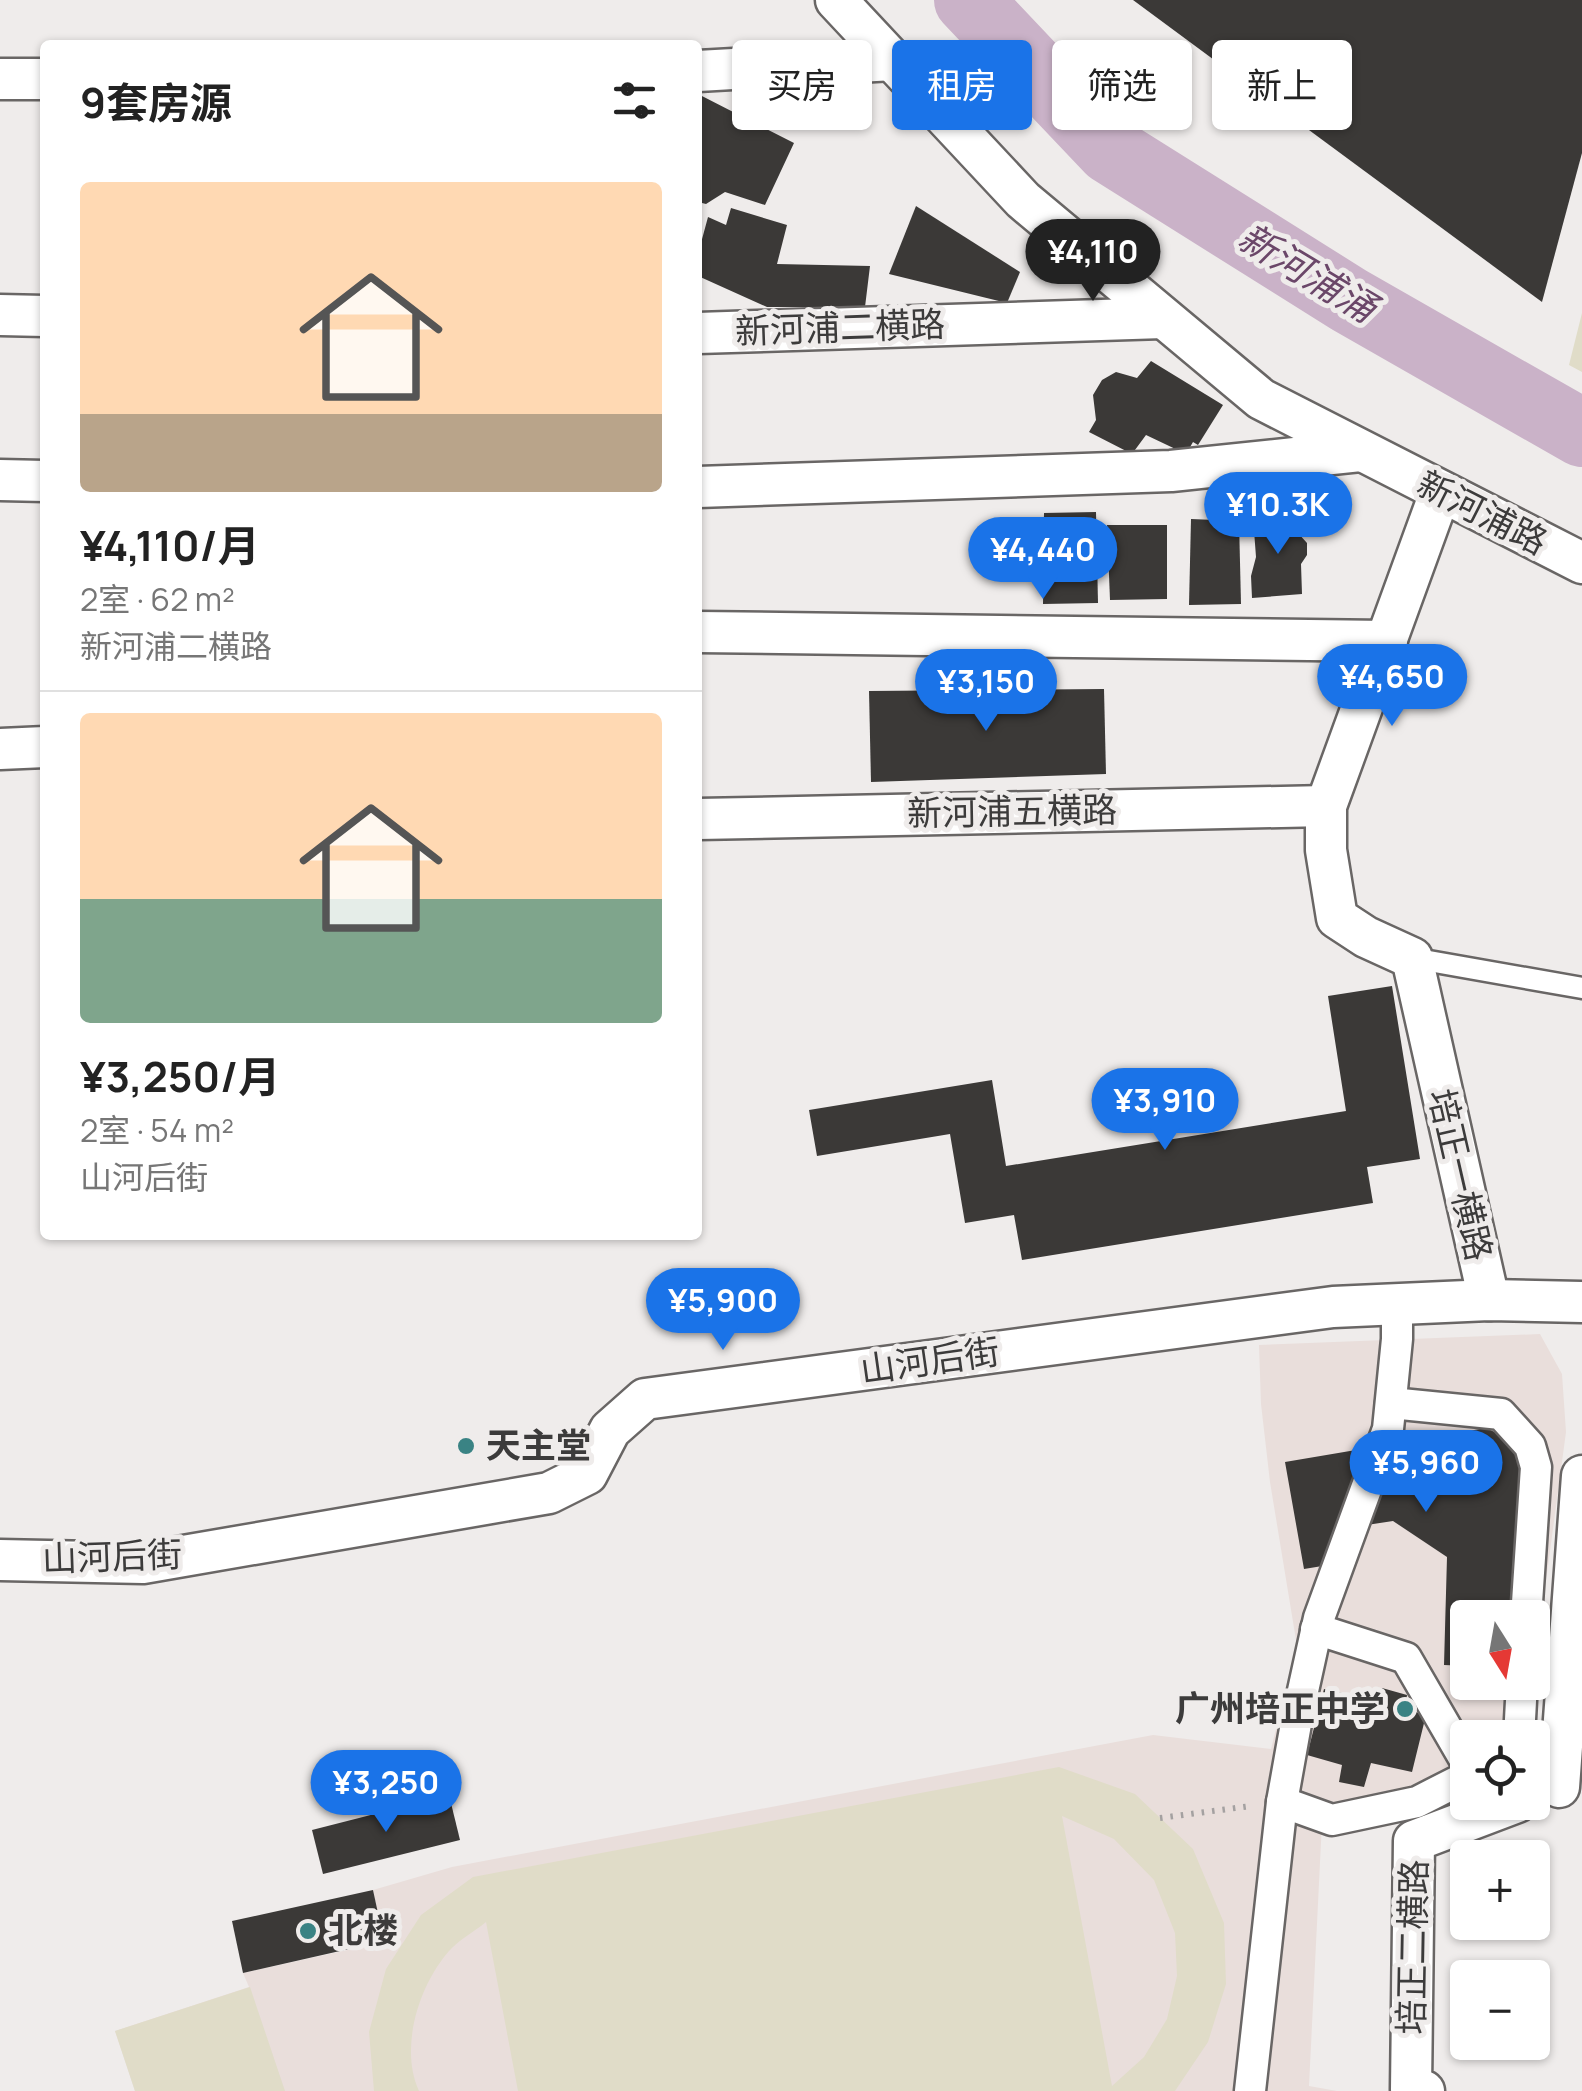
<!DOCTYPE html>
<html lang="zh">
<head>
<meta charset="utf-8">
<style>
  :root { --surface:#fff; --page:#f6f6f6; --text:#222; --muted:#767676; --line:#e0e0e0; --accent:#1a73e8 }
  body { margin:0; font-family:Manrope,"Noto Sans SC",sans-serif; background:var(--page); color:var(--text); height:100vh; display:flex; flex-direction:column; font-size:38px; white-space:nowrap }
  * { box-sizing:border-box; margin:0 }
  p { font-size:32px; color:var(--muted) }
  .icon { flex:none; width:55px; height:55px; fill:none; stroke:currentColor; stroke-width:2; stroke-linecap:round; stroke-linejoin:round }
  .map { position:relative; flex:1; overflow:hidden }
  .details { position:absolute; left:40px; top:40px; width:662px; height:1200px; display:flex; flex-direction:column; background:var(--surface); border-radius:10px; box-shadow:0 2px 8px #0004 }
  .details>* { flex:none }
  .banner { position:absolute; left:732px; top:40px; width:698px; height:90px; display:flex; gap:20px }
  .needle { width:65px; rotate:169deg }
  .tools { position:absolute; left:1450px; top:1600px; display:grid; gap:20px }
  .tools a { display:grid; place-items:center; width:100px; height:100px; border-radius:10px; background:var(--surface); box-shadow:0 2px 8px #0004; font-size:50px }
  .price { position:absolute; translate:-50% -85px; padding:0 22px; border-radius:35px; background:var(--accent); color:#fff; font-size:32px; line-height:65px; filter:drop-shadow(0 2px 5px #0008) }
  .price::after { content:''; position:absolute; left:50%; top:60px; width:30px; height:22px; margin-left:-15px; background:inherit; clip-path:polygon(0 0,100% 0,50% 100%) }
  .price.selected { background:#222; color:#fff }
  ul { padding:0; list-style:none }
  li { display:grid; align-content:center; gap:20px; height:530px; padding:0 40px }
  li+li { border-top:2px solid var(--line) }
  li span { display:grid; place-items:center; height:310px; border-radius:10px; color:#555 }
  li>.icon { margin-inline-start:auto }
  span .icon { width:180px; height:180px; fill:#fffc; stroke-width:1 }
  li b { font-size:42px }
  h2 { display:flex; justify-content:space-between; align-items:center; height:120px; padding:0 40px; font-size:42px }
  .tag { padding:0 35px; border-radius:10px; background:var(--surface); box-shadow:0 2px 8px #0004; font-size:35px; line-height:90px }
  .tag.selected { background:var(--accent); color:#fff }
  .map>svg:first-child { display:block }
  .built { fill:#e9dedb; fill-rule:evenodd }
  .green { fill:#e0dcc8; fill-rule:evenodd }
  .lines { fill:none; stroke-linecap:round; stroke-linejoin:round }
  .river { stroke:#cab2c8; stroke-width:68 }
  .building { fill:#3b3937 }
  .service-casing { stroke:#696665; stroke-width:25 }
  .pedestrian-casing { stroke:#696665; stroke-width:35 }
  .minor-casing { stroke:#696665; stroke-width:45 }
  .path { stroke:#a4a1a1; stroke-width:6; stroke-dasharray:2.5 8; stroke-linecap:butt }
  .service { stroke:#fff; stroke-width:20 }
  .pedestrian { stroke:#fff; stroke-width:30 }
  .minor { stroke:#fff; stroke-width:40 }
  .poi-dot { fill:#3a8384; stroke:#efeceb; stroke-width:4 }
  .labels { text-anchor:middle; stroke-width:10; stroke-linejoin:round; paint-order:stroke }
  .street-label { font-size:35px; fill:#3c3b3b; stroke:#efeceb }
  .poi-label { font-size:35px; font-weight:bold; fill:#3c3b3b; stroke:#efeceb; text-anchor:start }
  .water-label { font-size:38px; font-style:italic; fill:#6b4769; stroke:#efeceb }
</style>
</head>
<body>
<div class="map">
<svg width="1582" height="2091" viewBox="0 0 1582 2091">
  <rect width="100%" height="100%" fill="#efeceb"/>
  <path class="built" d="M 1540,1334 L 1562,1374 L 1566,1432 L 1525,1737 L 1468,1738 L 1468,1802 L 1427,1823 L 1322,1822 L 1309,2086 L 1337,2091 L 135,2091 L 115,2031 L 249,1987 L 243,1973 L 384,1942 L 373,1890 L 452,1867 L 1153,1735 L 1271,1749 L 1297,1646 L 1270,1482 L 1261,1404 L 1259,1345 ZM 1468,1618 L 1532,1618 L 1532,1682 L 1468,1682 Z"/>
  <g class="green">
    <polygon points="1582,313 1582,372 1569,365"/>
    <path d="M 1059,1767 L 1135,1794 L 1193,1849 L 1224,1923 L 1226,1984 L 1208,2042 L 1175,2091 L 518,2091 L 486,1922 C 475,1931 459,1940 449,1951 C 419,1985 399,2048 419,2091 L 374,2091 L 369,2032 L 386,1969 L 421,1915 L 473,1877 ZM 1062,1816 L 1114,1839 L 1154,1880 L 1175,1933 L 1177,1976 L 1167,2019 L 1144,2057 L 1112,2086 Z"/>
    <polygon points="250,1987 285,2091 135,2091 115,2031"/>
  </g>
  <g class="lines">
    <polyline class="river" points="968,0 1110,150 1349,300 1582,433"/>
  </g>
  <g class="building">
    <polygon points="1133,0 1582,0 1582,153 1542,302"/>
    <polygon points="698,94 794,143 765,205 725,192 706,204 698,202"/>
    <polygon points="916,206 1020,272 1007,303 889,274"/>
    <polygon points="731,208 787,225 777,264 870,266 865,307 767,307 698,276 698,254 708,217 726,225"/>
    <polygon points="1151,361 1223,405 1198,445 1193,442 1186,454 1146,435 1132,454 1089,432 1096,420 1093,395 1102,380 1116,372 1137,378"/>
    <polygon points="1096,512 1098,603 1043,604 1044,513"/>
    <polygon points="1253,517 1299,518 1298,533 1307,543 1307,555 1301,564 1302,594 1252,598 1251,576 1256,557"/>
    <polygon points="1191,519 1239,521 1241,604 1189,605"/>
    <polygon points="1107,525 1167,525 1167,599 1110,600"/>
    <polygon points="1104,689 1106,774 871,782 869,691"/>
    <polygon points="1392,986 1420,1159 1367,1167 1373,1203 1022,1260 1014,1215 965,1223 950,1134 817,1156 809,1110 992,1080 1006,1166 1346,1111 1328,996"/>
    <polygon points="1486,1428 1516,1442 1528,1463 1516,1618 1468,1618 1468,1666 1444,1665 1447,1557 1393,1521 1347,1528 1353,1561 1304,1569 1285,1462"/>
    <polygon points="1382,1688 1407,1695 1405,1709 1426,1715 1412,1772 1371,1763 1364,1787 1339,1782 1342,1765 1307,1755 1324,1689 1374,1700"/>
    <polygon points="449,1795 460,1840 323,1874 312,1830"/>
    <polygon points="373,1890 384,1941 243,1973 232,1921"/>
  </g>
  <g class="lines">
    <defs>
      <polyline id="service" points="1412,958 1582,988"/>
      <g id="pedestrian">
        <polyline points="1391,1403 1501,1414 1530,1446 1536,1467 1526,1618"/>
        <polyline points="1316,1629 1406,1658 1468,1765"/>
        <polyline points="1519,1738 1522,1682"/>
        <polyline points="1282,1802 1332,1820 1417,1802 1468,1776"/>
        <polyline points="1250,2091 1282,1802 1297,1718 1319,1618 1388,1429 1397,1339 1397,1302"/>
      </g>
      <g id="minor">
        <polyline points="836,0 1023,200 1261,399 1582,563"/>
        <polyline points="698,71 893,60"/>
        <polyline points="0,79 45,79"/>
        <polyline points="0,315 45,316"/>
        <polyline points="698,333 1163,318"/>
        <polyline points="0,480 45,481"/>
        <polyline points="698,487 1171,471 1360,451"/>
        <polyline points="1440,493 1326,806 1326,850 1337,918 1366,937 1412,958 1489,1300"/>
        <polyline points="698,632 1387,641"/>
        <polyline points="0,749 45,747"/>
        <polyline points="698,819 1326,806"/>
        <polyline points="0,1560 143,1563 549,1493 587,1474 610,1430 645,1399 1333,1307 1489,1300 1582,1302"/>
        <polyline points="1559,1787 1582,1476"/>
        <polyline points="1424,2091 1411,2089 1414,1841 1517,1802"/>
      </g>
    </defs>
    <use href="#service" class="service-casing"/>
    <use href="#pedestrian" class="pedestrian-casing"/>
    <use href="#minor" class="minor-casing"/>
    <polyline class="path" points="1160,1818 1251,1806"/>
    <use href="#service" class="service"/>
    <use href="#pedestrian" class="pedestrian"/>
    <use href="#minor" class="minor"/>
  </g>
  <g class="poi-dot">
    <circle cx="466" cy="1446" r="10"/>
    <circle cx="1405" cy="1709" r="10"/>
    <circle cx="308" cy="1931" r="10"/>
  </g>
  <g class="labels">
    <g class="street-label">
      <text transform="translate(840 328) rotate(-2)" y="12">新河浦二横路</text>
      <text transform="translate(1482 513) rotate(27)" y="12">新河浦路</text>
      <text transform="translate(1012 812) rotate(-1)" y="12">新河浦五横路</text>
      <text transform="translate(1460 1175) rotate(77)" y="12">培正一横路</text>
      <text transform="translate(930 1361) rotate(-8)" y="12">山河后街</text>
      <text transform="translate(112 1557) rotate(-2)" y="12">山河后街</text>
      <text transform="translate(1413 1947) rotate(-89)" y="12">培正二横路</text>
    </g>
    <g class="poi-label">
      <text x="486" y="1458">天主堂</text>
      <text x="1385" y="1721" text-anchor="end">广州培正中学</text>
      <text x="328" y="1943">北楼</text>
    </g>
    <g class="water-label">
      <text transform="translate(1307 273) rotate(31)" y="13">新河浦涌</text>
    </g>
  </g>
</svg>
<div class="tools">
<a><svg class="needle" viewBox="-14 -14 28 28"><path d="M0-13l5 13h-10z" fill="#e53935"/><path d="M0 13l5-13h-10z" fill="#767676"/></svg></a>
<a><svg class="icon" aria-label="locate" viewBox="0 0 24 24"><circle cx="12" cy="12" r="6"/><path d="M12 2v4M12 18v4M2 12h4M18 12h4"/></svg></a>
<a>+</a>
<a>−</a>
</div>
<b class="price selected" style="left:1093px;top:304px">¥4,110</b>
<b class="price" style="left:1278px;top:557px">¥10.3K</b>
<b class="price" style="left:1043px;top:602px">¥4,440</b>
<b class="price" style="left:1392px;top:729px">¥4,650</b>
<b class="price" style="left:986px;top:734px">¥3,150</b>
<b class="price" style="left:1165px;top:1153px">¥3,910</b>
<b class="price" style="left:723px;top:1353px">¥5,900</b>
<b class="price" style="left:1426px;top:1515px">¥5,960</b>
<b class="price" style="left:386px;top:1835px">¥3,250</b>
<div class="banner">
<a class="tag">买房</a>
<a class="tag selected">租房</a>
<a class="tag">筛选</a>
<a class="tag">新上</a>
</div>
<section class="details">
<h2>9套房源<svg class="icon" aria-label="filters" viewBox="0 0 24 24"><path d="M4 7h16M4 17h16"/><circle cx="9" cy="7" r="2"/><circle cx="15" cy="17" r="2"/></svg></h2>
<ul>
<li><span style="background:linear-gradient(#ffd9b3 75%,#b9a48a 0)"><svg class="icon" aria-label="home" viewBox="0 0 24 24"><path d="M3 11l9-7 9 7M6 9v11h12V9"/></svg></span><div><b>¥4,110/月</b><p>2室 · 62 m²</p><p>新河浦二横路</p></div></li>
<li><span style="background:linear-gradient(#ffd9b3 60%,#7fa58c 0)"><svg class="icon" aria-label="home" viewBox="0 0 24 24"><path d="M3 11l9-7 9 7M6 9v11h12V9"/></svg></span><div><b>¥3,250/月</b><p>2室 · 54 m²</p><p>山河后街</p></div></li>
</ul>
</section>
</div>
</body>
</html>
